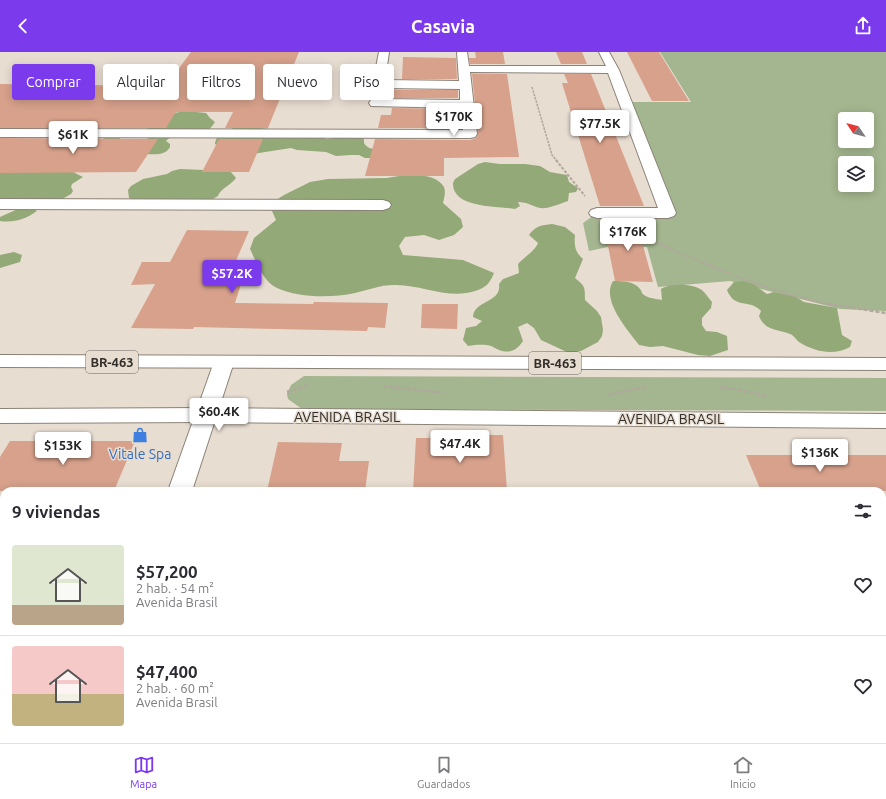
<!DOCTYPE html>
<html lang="es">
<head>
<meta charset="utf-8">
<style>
  :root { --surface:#fff; --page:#f7f7f7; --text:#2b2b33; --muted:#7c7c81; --line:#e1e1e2; --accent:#7c3aed }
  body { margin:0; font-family:Ubuntu,sans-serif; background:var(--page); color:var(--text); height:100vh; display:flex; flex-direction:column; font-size:15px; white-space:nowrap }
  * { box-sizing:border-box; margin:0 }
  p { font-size:13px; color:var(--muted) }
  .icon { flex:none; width:22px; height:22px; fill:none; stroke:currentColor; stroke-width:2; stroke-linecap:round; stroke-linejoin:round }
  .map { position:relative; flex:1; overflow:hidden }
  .drawer { position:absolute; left:0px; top:435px; width:886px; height:256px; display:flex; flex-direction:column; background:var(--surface); border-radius:12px 12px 0 0; box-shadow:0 2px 10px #0003 }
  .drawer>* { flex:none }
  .hud { position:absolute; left:12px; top:12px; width:400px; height:36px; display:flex; gap:8px }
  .needle { width:26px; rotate:305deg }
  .tools { position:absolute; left:838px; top:60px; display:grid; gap:8px }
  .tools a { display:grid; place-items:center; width:36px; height:36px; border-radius:4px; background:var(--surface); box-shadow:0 2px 10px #0003; font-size:20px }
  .price { position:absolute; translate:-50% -34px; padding:0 9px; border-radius:4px; background:#fff; color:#222; font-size:13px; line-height:26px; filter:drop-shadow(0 1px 2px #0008) }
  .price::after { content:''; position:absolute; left:50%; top:24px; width:12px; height:9px; margin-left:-6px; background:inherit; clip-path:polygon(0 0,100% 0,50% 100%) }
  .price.current { background:var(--accent); color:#fff }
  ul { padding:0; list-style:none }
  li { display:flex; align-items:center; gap:12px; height:100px; padding:0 12px }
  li+li { border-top:1px solid var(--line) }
  li span { display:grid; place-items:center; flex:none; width:112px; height:80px; border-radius:4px; color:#555 }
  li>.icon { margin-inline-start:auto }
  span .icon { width:48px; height:48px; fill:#fffc; stroke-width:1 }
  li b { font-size:17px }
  h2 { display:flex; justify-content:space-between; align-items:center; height:48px; padding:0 12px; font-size:17px }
  .chip { padding:0 14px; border-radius:4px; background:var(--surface); box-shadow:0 2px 10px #0003; font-size:14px; line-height:36px }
  .chip.current { background:var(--accent); color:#fff }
  header { display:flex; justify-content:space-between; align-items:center; height:52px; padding:0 12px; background:var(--accent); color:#fff; font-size:18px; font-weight:700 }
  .menu { display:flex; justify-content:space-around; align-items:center; height:56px; border-top:1px solid var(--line); background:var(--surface); font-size:11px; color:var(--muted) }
  .menu a { display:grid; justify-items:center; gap:2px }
  .menu .current { color:var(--accent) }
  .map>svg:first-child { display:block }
  .green { fill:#a4b68f; fill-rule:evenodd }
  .forest { fill:#93a978 }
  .building { fill:#d7a18b }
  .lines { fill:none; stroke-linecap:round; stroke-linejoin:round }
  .minor-casing { stroke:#8b8277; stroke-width:2 }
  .major-casing { stroke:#8b8277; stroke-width:2 }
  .path-far2 { stroke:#b0a79d; stroke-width:1.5; stroke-dasharray:2.5 1; stroke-linecap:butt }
  .path-far1 { stroke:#b0a79d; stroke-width:2; stroke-dasharray:3 1.5; stroke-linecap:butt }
  .path { stroke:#b0a79d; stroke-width:2.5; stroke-dasharray:4 2; stroke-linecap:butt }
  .minor { fill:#fff; fill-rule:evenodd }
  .major { fill:#fff; fill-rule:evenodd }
  .labels { text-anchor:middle; stroke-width:3; stroke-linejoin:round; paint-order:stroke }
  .shield { fill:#e8ddd1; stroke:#69625c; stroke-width:1 }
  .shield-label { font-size:13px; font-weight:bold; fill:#322e2a }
  .street-label { font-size:14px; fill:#322e2a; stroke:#e8ddd1 }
  .shop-label { font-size:14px; fill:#366cbe; stroke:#e8ddd1 }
</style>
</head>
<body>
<header><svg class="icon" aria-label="back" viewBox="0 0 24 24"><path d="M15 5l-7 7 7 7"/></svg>Casavia<svg class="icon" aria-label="share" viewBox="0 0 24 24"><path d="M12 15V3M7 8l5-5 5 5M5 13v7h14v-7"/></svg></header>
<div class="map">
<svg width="886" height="691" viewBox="0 0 886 691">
  <rect width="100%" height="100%" fill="#e8ddd1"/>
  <g class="green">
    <path d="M 660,0 L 886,0 L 886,259 L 840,257 L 730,229 L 658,235 L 647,195 L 612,194 L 589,199 L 583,171 L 597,161 L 674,163 L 623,50 L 691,50 ZM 845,67 L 867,67 L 867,89 L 845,89 ZM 845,111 L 867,111 L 867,133 L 845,133 Z"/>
    <polygon points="304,324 886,326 886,359 302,357 288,347 287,342 291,333"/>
  </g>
  <g class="forest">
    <path d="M 186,59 L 206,61 L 210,66 L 215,70 C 201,92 186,78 168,87 L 166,89 L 170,92 L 170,95 C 161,113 115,93 100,88 L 110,84 L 120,86 L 120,87 L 144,88 L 154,84 L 147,76 L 174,61 Z"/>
    <path d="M 238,75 L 261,76 L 325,84 L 325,87 C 336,87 354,79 364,87 L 364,91 C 367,96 371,97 377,97 L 373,106 L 365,106 L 359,103 L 351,103 L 336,104 L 326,100 L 297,98 L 291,96 L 253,102 L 230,102 L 215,92 C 216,81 229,77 238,75 Z"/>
    <path d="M 485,110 L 500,112 L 525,112 L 540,114 L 550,120 L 567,123 L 569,130 L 578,136 L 576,140 L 569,141 L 568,149 C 559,152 549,157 540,156 C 532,154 527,150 518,150 L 520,154 L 515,157 C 499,154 452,157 453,131 L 455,127 L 478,112 Z"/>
    <path d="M 180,117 L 230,119 L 236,126 C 231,133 220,137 218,144 L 211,148 L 134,149 L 129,146 L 128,138 L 131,134 L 143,127 L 167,122 L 172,119 Z"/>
    <polygon points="0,118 73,120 83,125 72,132 71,135 73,139 71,142 57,150 0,152"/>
    <path d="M 405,123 C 417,123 436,122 444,135 C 446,140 444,147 443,151 L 461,167 L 463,175 L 454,183 L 439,188 L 424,183 L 405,185 L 399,194 L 403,203 L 463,208 L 494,221 C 490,231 486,236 475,239 C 448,248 421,232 394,233 C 380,233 368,238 355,241 C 331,246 299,246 277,236 C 263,230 256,209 250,197 L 254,186 L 276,168 L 272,159 L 273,150 L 284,143 L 310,130 L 328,127 L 387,126 Z"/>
    <path d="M 20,156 L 31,156 L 37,159 C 26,167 14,171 0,169 L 0,165 Z"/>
    <path d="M 552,172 L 565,175 L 575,183 C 574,193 575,200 583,207 L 575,226 C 585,234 585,235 585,248 L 597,259 L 601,265 L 603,278 L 602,284 L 598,290 L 581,299 L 569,301 L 541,288 L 534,276 L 527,271 L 518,275 L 523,289 C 517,298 510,302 499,298 C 496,297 494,295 491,294 C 483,292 476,293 468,294 L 463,288 L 466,276 L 476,274 L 482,269 L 473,265 C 474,248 502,251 499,232 L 503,227 L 519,221 L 518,212 C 524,205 535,199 538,191 L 529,183 C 535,174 542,173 552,172 Z"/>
    <polygon points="14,200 22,203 20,210 0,216 0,203"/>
    <path d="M 613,229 C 623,229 634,229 640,237 C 642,239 641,241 644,243 C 648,246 656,247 662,248 L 661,237 C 670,231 696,231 704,240 C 707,243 709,247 712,250 L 711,256 L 702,266 L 702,273 L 706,279 L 717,280 L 727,284 L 728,298 L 710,304 L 698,303 L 663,294 L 650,295 L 639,293 C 627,277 601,248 613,229 Z"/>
    <path d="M 743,229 L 753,232 L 767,242 L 774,240 L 796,245 L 804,250 L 837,256 L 842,283 L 852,289 L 850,295 C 834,304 815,300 799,290 C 796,288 794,283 790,282 C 777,277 765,279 759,264 L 761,259 C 749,246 735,258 727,238 L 734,230 Z"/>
  </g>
  <g class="building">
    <polygon points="191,0 299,0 268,76 225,76 233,60 176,60 166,76 0,76 0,32 166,34"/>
    <polygon points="475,0 503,0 505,12 470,12 469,6 476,6"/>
    <polygon points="556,0 582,0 587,12 561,12"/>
    <polygon points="627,0 659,0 689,49 652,49"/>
    <polygon points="403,5 456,6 457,27 402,27"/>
    <polygon points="472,22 507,22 519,105 444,106 444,124 365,124 375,87 470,88 476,86 478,82"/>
    <polygon points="564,22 591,22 644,154 600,154 562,31 568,31"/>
    <polygon points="394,38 458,38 458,46 393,46"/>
    <polygon points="392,56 460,57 461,76 378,76 381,63 391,63"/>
    <polygon points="0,86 158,87 136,120 0,121"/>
    <polygon points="219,87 263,87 249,120 202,120"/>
    <polygon points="605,168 636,168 653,230 615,229 607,189 611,190"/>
    <polygon points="187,178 249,179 231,220 245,220 235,251 313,252 314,250 388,251 385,276 368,275 367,279 194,275 193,277 131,276 155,232 131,233 142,210 170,210"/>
    <polygon points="422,252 458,252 457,277 421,276"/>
    <polygon points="463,383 503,383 507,439 413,439 416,386 463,386"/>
    <polygon points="10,389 135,389 114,439 0,439 0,405"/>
    <polygon points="278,390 342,391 339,409 369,409 365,439 267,439"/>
    <polygon points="746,403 886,403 886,439 761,439"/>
  </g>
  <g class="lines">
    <defs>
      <g id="minor">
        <path d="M 379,0 L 389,0 L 385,28 L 459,29 L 457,0 L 467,0 L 469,14 L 606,14 L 599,0 L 609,0 L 619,18 L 676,161 L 674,164 L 668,166 L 597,166 L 591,164 L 589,161 L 591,158 L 597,156 L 658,156 L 608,21 L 470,20 L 477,82 L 475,85 L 470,86 L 0,85 L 0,77 L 463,78 L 461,56 L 371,54 L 369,51 L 371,48 L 370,46 ZM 384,36 L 460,37 L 460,48 L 381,47 Z"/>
        <polygon points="0,147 383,148 389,150 391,153 389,156 383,158 0,157"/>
        <polygon points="224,304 231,306 234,310 192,439 168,439 214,310 217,306"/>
        <polygon points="78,687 110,687 110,691 76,691"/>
      </g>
      <g id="major">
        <polygon points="0,303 886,306 886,318 0,315"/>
        <polygon points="206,356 886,362 886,376 206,370 0,371 0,357"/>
      </g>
    </defs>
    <use href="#minor" class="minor-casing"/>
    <use href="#major" class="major-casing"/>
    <polyline class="path-far2" points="532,35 552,103 557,109"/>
    <g class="path-far1">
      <polyline points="556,108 585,144"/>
      <path d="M 640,183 C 702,211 766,240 833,253"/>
    </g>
    <g class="path">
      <polyline points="828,252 886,261"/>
      <polyline points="383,334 443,341"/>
      <polyline points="720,335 737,337 766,344"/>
      <polyline points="287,340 309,333"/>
      <polyline points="607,343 645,335"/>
    </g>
    <use href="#minor" class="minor"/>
    <use href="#major" class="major"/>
  </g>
  <defs>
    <symbol id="shop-bare" viewBox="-9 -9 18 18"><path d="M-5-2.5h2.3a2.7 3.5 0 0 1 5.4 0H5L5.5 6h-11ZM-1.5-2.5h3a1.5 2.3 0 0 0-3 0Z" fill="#3f7fe0" stroke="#e8ddd1" stroke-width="2.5" paint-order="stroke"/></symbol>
  </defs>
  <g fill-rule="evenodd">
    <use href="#shop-bare" x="129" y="372" width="22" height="22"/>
  </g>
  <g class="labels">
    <g class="shield">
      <rect x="86" y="299" width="52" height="22" rx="3"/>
      <rect x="529" y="300" width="52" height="22" rx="3"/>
    </g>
    <g class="shield-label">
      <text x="112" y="315">BR-463</text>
      <text x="555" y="316">BR-463</text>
    </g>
    <g class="street-label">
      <text x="347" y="370">AVENIDA BRASIL</text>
      <text x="671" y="372">AVENIDA BRASIL</text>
    </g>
    <g class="shop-label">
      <text x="140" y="407">Vitale Spa</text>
    </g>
  </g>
</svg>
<div class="tools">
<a><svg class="needle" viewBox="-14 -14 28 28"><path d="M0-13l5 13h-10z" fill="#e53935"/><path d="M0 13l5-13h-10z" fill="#7c7c81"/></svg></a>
<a><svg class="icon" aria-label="layers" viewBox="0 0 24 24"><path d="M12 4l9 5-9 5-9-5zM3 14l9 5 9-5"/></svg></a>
</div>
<b class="price" style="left:454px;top:85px">$170K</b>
<b class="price" style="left:600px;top:92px">$77.5K</b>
<b class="price" style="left:73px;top:103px">$61K</b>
<b class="price" style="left:628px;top:200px">$176K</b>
<b class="price current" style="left:232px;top:242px">$57.2K</b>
<b class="price" style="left:219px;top:380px">$60.4K</b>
<b class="price" style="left:460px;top:412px">$47.4K</b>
<b class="price" style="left:63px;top:414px">$153K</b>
<b class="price" style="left:820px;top:421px">$136K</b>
<div class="hud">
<a class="chip current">Comprar</a>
<a class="chip">Alquilar</a>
<a class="chip">Filtros</a>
<a class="chip">Nuevo</a>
<a class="chip">Piso</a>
</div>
<section class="drawer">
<h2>9 viviendas<svg class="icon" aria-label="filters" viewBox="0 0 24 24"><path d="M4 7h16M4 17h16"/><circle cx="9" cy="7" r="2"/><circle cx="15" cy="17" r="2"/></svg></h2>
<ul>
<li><span style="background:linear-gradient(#dfe7d0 75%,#b9a48a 0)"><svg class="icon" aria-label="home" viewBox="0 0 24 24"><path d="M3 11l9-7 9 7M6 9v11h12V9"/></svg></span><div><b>$57,200</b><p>2 hab. · 54 m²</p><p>Avenida Brasil</p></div><svg class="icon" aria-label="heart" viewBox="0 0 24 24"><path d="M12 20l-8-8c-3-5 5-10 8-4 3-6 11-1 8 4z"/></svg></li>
<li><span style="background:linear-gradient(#f6c9c9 60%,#c2b280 0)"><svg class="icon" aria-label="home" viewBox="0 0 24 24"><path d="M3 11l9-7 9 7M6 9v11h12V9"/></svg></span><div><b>$47,400</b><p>2 hab. · 60 m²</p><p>Avenida Brasil</p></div><svg class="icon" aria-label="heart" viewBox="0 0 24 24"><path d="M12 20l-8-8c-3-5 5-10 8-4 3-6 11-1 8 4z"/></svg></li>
</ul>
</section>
</div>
<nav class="menu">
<a class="current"><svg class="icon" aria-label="map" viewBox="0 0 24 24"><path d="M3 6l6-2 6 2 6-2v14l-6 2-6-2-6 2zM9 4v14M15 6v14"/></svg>Mapa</a>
<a><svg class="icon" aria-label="saved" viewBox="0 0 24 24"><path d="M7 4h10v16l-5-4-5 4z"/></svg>Guardados</a>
<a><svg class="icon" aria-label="home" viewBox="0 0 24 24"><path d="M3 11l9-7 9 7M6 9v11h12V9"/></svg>Inicio</a>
</nav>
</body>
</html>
